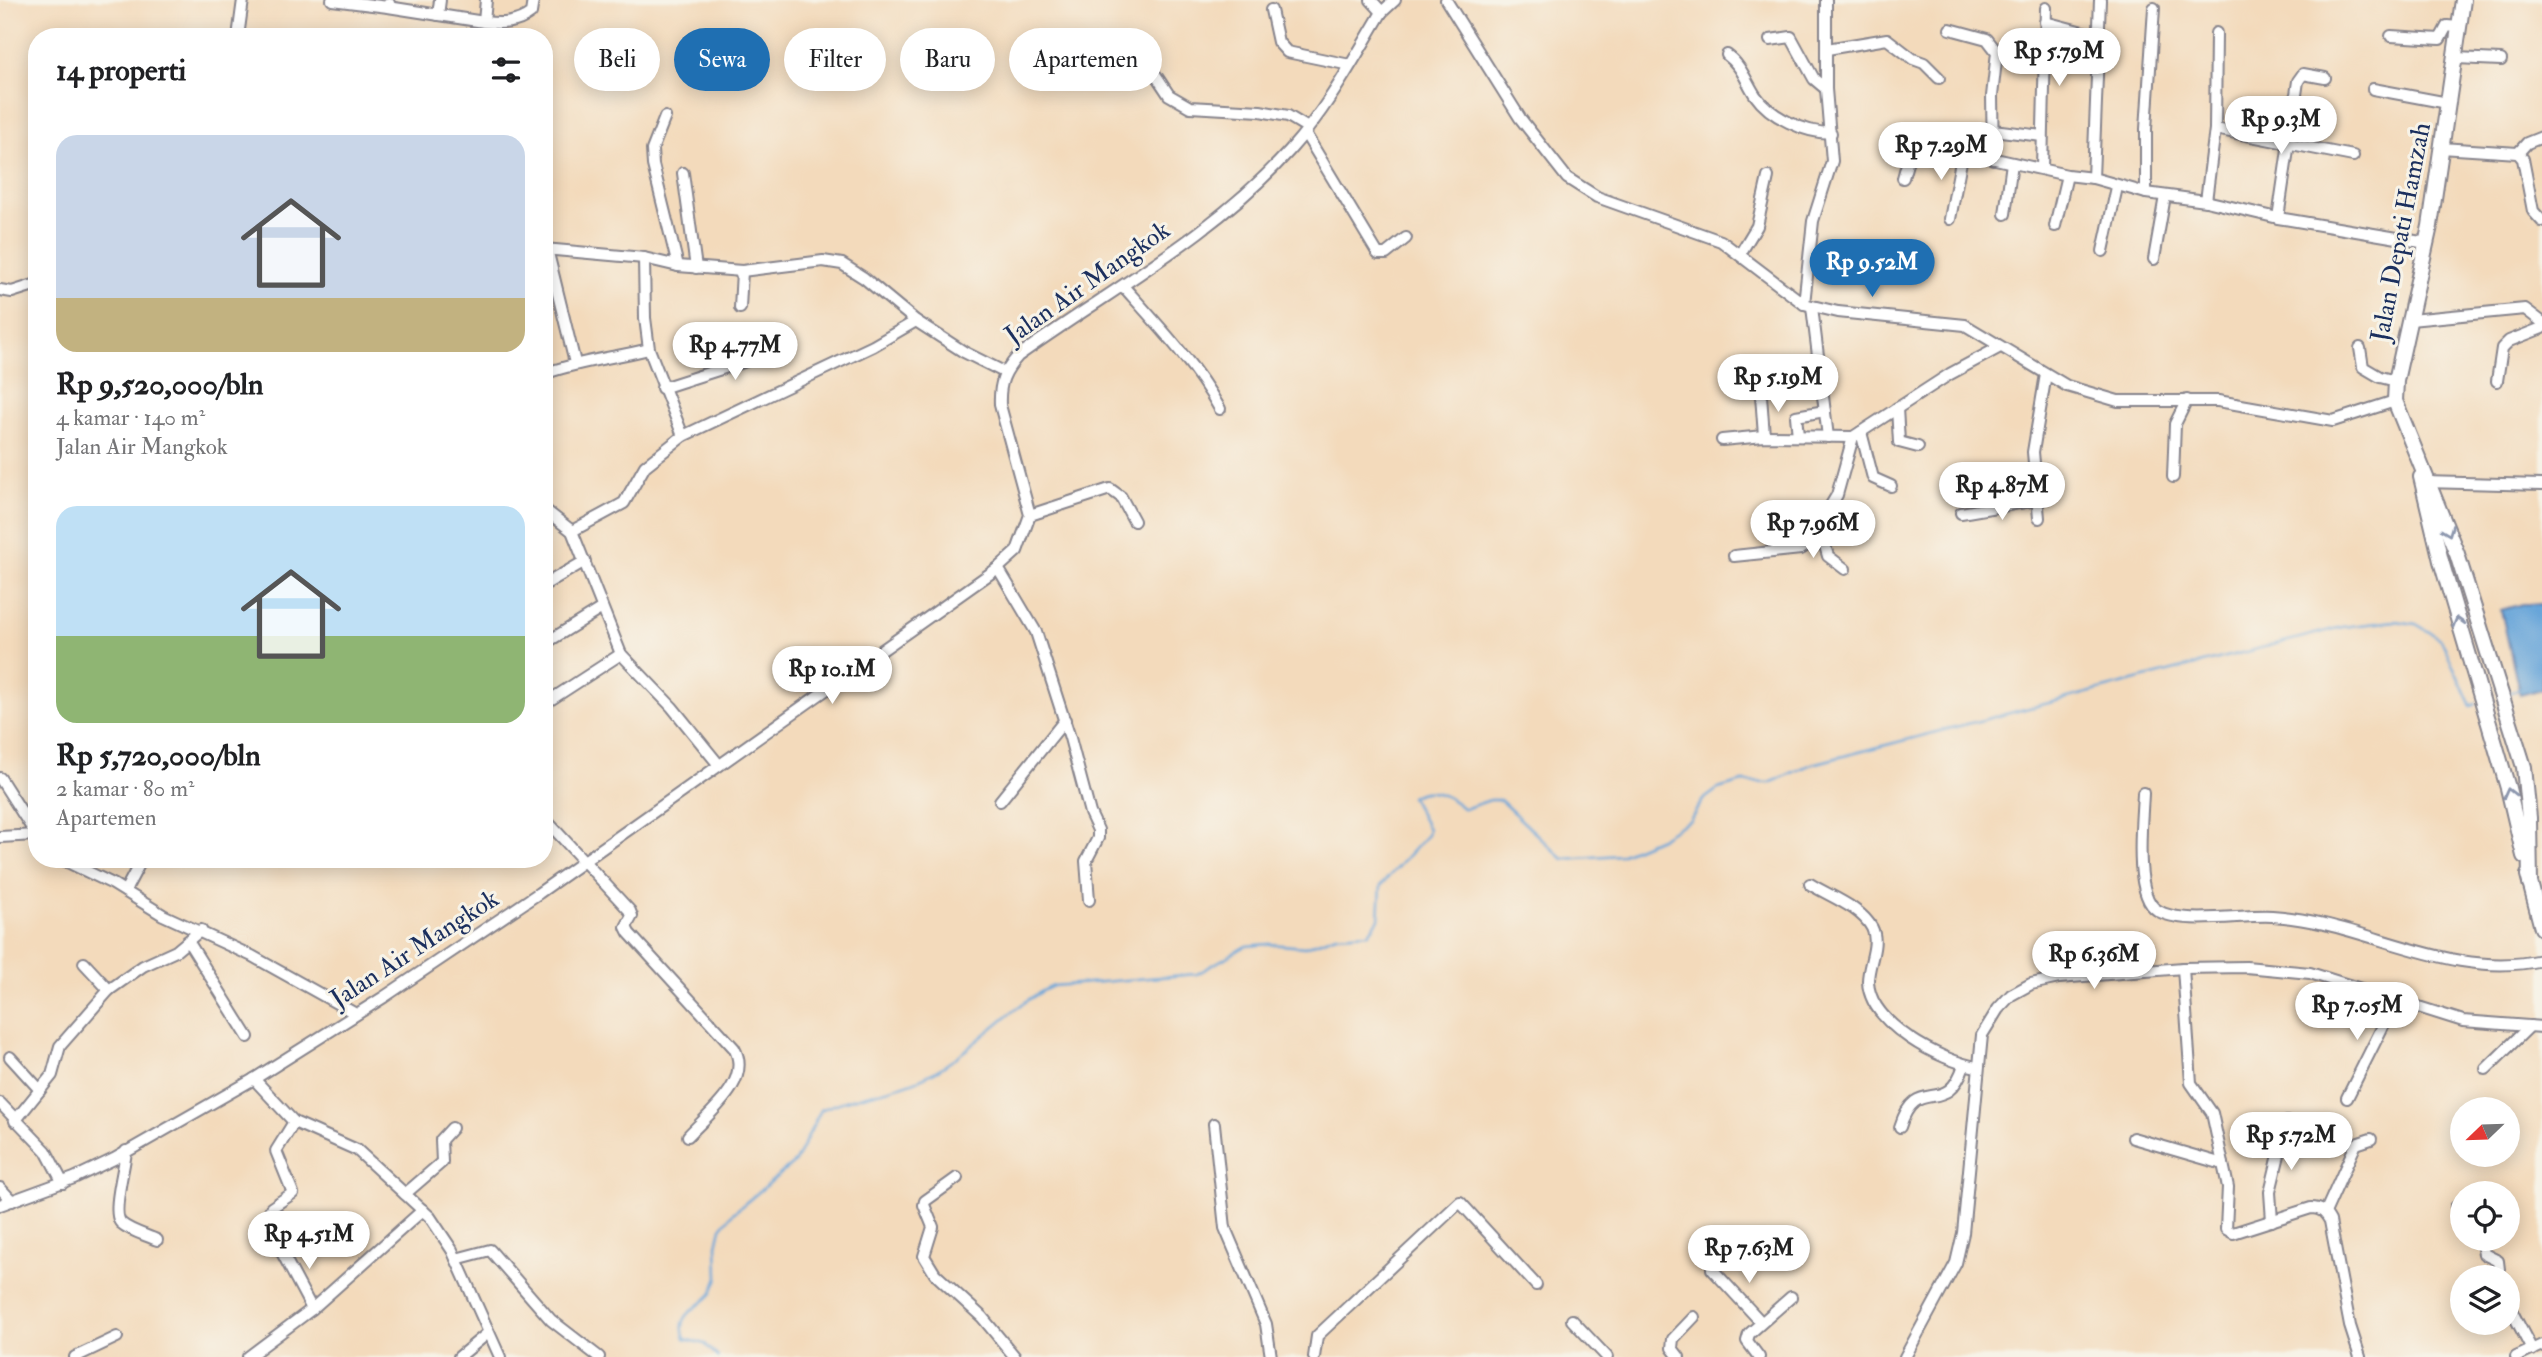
<!DOCTYPE html>
<html lang="id">
<head>
<meta charset="utf-8">
<style>
  :root { --surface:#fff; --page:#f6f6f6; --text:#202124; --muted:#757577; --accent:#1f6fb2 }
  body { margin:0; font-family:"IM FELL Double Pica",serif; background:var(--page); color:var(--text); height:100vh; display:flex; flex-direction:column; font-size:26px; white-space:nowrap }
  * { box-sizing:border-box; margin:0 }
  p { font-size:23px; color:var(--muted) }
  .icon { flex:none; width:38px; height:38px; fill:none; stroke:currentColor; stroke-width:2; stroke-linecap:round; stroke-linejoin:round }
  .map { position:relative; flex:1; overflow:hidden }
  .side { position:absolute; left:28px; top:28px; width:525px; height:840px; display:flex; flex-direction:column; background:var(--surface); border-radius:28px; box-shadow:0 4px 18px #0003 }
  .side>* { flex:none }
  .top-card { position:absolute; left:574px; top:28px; width:665px; height:63px; display:flex; gap:14px }
  .needle { width:46px; rotate:247deg }
  .buttons { position:absolute; left:2450px; top:1097px; display:grid; gap:14px }
  .buttons a { display:grid; place-items:center; width:70px; height:70px; border-radius:50%; background:var(--surface); box-shadow:0 4px 18px #0003; font-size:35px }
  .price { position:absolute; translate:-50% -60px; padding:0 16px; border-radius:24px; background:#fff; color:#222; font-size:23px; line-height:46px; filter:drop-shadow(0 2px 4px #0008) }
  .price::after { content:''; position:absolute; left:50%; top:42px; width:21px; height:16px; margin-left:-10px; background:inherit; clip-path:polygon(0 0,100% 0,50% 100%) }
  .price.active { background:var(--accent); color:#fff }
  ul { padding:0; list-style:none }
  li { display:grid; align-content:center; gap:14px; height:371px; padding:0 28px }
  li span { display:grid; place-items:center; height:217px; border-radius:21px; color:#555 }
  li>.icon { margin-inline-start:auto }
  span .icon { width:126px; height:126px; fill:#fffc; stroke-width:1 }
  li b { font-size:30px }
  h2 { display:flex; justify-content:space-between; align-items:center; height:84px; padding:0 28px; font-size:30px }
  .chip { padding:0 24px; border-radius:32px; background:var(--surface); box-shadow:0 4px 18px #0003; font-size:24px; line-height:63px }
  .chip.active { background:var(--accent); color:#fff }
  .map>svg:first-child { display:block }
  .water { fill:#68a5d9; stroke:#426a9c; stroke-width:2 }
  .lines { fill:none; stroke-linecap:round; stroke-linejoin:round }
  .stream { stroke:#68a5d9; stroke-width:2.5 }
  .minor-casing { stroke:#87848c; stroke-width:14 }
  .major-casing { stroke:#87848c; stroke-width:18 }
  .minor { stroke:#fff; stroke-width:10 }
  .major { stroke:#fff; stroke-width:14 }
  .oneway { stroke:#8d97ae }
  .labels { text-anchor:middle; stroke-width:6; stroke-linejoin:round; paint-order:stroke }
  .street-label { font-size:26px; fill:#1b2f5e; stroke:#f7f3e8 }
</style>
</head>
<body>
<div class="map">
<svg width="2542" height="1357" viewBox="0 0 2542 1357">
  <rect width="100%" height="100%" fill="#f7f3e8"/>
  <filter id="ink" filterUnits="userSpaceOnUse"><feTurbulence type="fractalNoise" baseFrequency=".0143" numOctaves="2"/><feDisplacementMap in="SourceGraphic" scale="14" xChannelSelector="R" yChannelSelector="G"/><feConvolveMatrix kernelMatrix="1 2 1 2 8 2 1 2 1" color-interpolation-filters="sRGB"/></filter>
  <filter id="wash" filterUnits="userSpaceOnUse"><feTurbulence type="fractalNoise" baseFrequency=".00686" numOctaves="4" result="noise"/><feDisplacementMap in="SourceGraphic" scale="28" xChannelSelector="R" yChannelSelector="G"/><feGaussianBlur stdDeviation="1.57" result="paint"/><feColorMatrix in="noise" values="0 0 0 0 0 0 0 0 0 0 0 0 0 0 0 0 0 1.4 0 .05"/><feComposite in="paint" operator="in"/></filter>
  <g filter="url(#wash)">
    <rect width="100%" height="100%" fill="#f3dabb"/>
    <polygon class="water" points="2542,604 2542,689 2520,695 2501,610 2522,604"/>
    <g class="lines">
      <g class="stream">
        <polyline points="2506,694 2519,689"/>
        <path d="M 718,1357 L 705,1344 L 685,1339 C 675,1313 699,1309 712,1293 L 718,1277 L 717,1245 L 721,1228 L 732,1214 L 795,1162 L 821,1110 C 859,1092 904,1092 941,1068 C 978,1045 1015,1002 1053,986 L 1197,974 L 1246,946 L 1269,944 L 1305,947 L 1336,935 L 1369,933 L 1379,919 L 1381,885 L 1427,835 L 1428,829 L 1411,797 C 1429,785 1449,796 1464,809 L 1490,800 L 1500,800 L 1563,859 L 1620,855 L 1660,838 L 1690,820 L 1703,800 L 1718,789 L 1743,782 L 1770,783 L 1809,765 L 2342,627 L 2395,621 L 2416,624 L 2441,639 L 2471,706 L 2476,704"/>
      </g>
    </g>
  </g>
  <g filter="url(#ink)">
    <g class="lines">
      <defs>
        <g id="minor">
          <polyline points="332,0 388,7 389,3"/>
          <polyline points="1371,0 1382,12"/>
          <polyline points="1446,0 1520,118 1567,178 1597,197 1721,241 1804,304 1838,312 1965,325 2067,386 2118,401 2218,401 2333,421 2395,401"/>
          <polyline points="388,7 484,22 486,0"/>
          <polyline points="1271,10 1278,42 1287,52 1350,65"/>
          <polyline points="438,15 440,0"/>
          <path d="M 484,22 C 501,24 517,24 531,13 L 533,0"/>
          <polyline points="2045,22 2098,36"/>
          <polyline points="1950,29 1987,39 1997,52 1992,96 1993,159"/>
          <polyline points="2391,36 2440,39 2447,26 2459,27"/>
          <polyline points="238,37 243,0"/>
          <polyline points="1770,40 1791,37 1814,79 1826,89"/>
          <polyline points="1827,49 1887,39 1913,59 1924,63 1939,78"/>
          <path d="M 1727,55 C 1741,65 1746,81 1755,95 C 1770,117 1805,133 1831,133"/>
          <polyline points="2456,58 2501,60"/>
          <polyline points="1155,74 1169,95 1190,107 1260,111 1288,116 1308,128"/>
          <polyline points="2373,89 2448,103"/>
          <polyline points="665,117 652,150 653,165 678,266"/>
          <polyline points="2215,129 2353,156"/>
          <polyline points="1993,130 2042,136"/>
          <polyline points="1305,133 1378,254 1386,254 1406,238"/>
          <polyline points="2441,148 2518,153 2523,159 2533,211 2542,221"/>
          <polyline points="2518,153 2527,143 2542,137"/>
          <polyline points="2042,168 2046,8"/>
          <polyline points="683,173 696,268"/>
          <polyline points="1903,178 1913,142 1919,142 2067,175 2093,178 2146,193 2206,201 2278,218 2427,243"/>
          <polyline points="2093,178 2100,0"/>
          <polyline points="2146,193 2146,129 2154,8"/>
          <polyline points="2206,201 2215,129 2216,33"/>
          <polyline points="2005,214 2012,163"/>
          <polyline points="2278,218 2298,81 2303,74 2325,78"/>
          <polyline points="1950,219 1963,151"/>
          <polyline points="2055,226 2067,175"/>
          <polyline points="544,249 644,258 678,266 742,271 823,261 842,264 864,278 916,321 964,352 1004,372"/>
          <polyline points="547,249 575,363"/>
          <polyline points="2103,251 2117,187"/>
          <polyline points="1740,254 1757,226 1768,177"/>
          <polyline points="644,258 645,318 649,349 683,436"/>
          <polyline points="2154,259 2165,196"/>
          <path d="M 1123,286 C 1158,325 1194,363 1220,409"/>
          <polyline points="0,290 12,292 37,284"/>
          <polyline points="1804,304 1813,221 1832,161 1826,89 1826,0"/>
          <polyline points="1812,307 1828,437"/>
          <polyline points="740,308 742,271"/>
          <polyline points="2410,320 2525,309 2542,322"/>
          <polyline points="2360,348 2363,367 2380,377 2396,381"/>
          <path d="M 544,374 C 578,361 614,358 649,349"/>
          <polyline points="2497,381 2502,348 2509,341 2542,328"/>
          <polyline points="662,388 746,361 755,356 758,351 753,339"/>
          <polyline points="1761,395 1764,436"/>
          <polyline points="1897,408 1899,442 1918,447"/>
          <polyline points="1861,432 1873,478 1891,486"/>
          <polyline points="1798,436 1796,416 1825,411"/>
          <polyline points="1722,440 1764,436 1853,437 1950,374 2000,347"/>
          <polyline points="2173,477 2175,424 2187,400"/>
          <polyline points="2424,482 2542,485"/>
          <polyline points="544,509 572,531 621,654 672,707 719,765"/>
          <polyline points="1961,513 2037,500"/>
          <polyline points="1030,515 1110,489 1121,497 1134,521"/>
          <polyline points="2039,518 2033,452 2046,374"/>
          <polyline points="1819,525 1828,556 1845,569"/>
          <polyline points="572,531 624,503 645,466 683,436 873,346 916,321"/>
          <polyline points="1734,556 1801,549 1807,545 1837,495 1853,437"/>
          <polyline points="998,568 1036,632 1070,738 1090,813 1098,830 1098,838 1086,861 1089,900"/>
          <polyline points="544,585 585,561"/>
          <polyline points="544,644 602,608"/>
          <polyline points="544,704 621,654"/>
          <polyline points="0,778 37,836"/>
          <path d="M 2143,793 C 2142,819 2133,895 2157,910 C 2181,926 2243,914 2272,916 C 2364,921 2448,981 2542,960"/>
          <polyline points="1000,801 1065,720"/>
          <path d="M 544,818 L 630,911 L 632,916 L 626,927 L 629,933 L 734,1048 C 753,1081 709,1113 688,1136"/>
          <polyline points="0,837 36,835"/>
          <polyline points="61,859 113,884 163,915 252,956 356,1014"/>
          <path d="M 1810,884 C 1829,896 1861,907 1872,928 C 1880,944 1868,964 1868,981 C 1869,1024 1941,1061 1977,1067"/>
          <polyline points="125,891 142,859"/>
          <polyline points="188,941 248,1037"/>
          <polyline points="84,963 109,990"/>
          <path d="M 2183,968 L 2191,1083 L 2212,1113 L 2228,1187 L 2226,1229 L 2233,1233 L 2311,1208 C 2321,1208 2325,1212 2330,1221 L 2350,1326 L 2360,1357"/>
          <polyline points="10,1057 40,1090"/>
          <polyline points="2486,1069 2530,1026"/>
          <polyline points="254,1079 294,1122 357,1150 430,1217 452,1250 500,1357"/>
          <polyline points="2347,1098 2396,1000"/>
          <polyline points="0,1103 46,1151 63,1183"/>
          <polyline points="15,1121 52,1075 60,1046 109,990 143,966 176,951 201,930"/>
          <polyline points="1214,1124 1225,1228 1266,1324 1271,1357"/>
          <path d="M 1900,1127 C 1917,1072 1946,1120 1964,1065"/>
          <polyline points="2133,1138 2223,1164"/>
          <path d="M 126,1151 C 125,1167 111,1213 121,1223 C 130,1231 146,1235 157,1240"/>
          <polyline points="957,1178 925,1201 924,1205 933,1227 924,1256 935,1274 982,1317 1015,1357"/>
          <polyline points="0,1188 12,1201"/>
          <polyline points="405,1194 442,1162 441,1140 452,1128"/>
          <path d="M 0,1205 L 74,1178 L 114,1159 L 254,1079 L 384,997 L 539,893 L 998,568 L 1017,551 L 1030,515 L 1000,405 C 999,383 1004,372 1018,356 C 1110,290 1214,235 1290,150 C 1327,109 1354,59 1382,12 L 1395,0"/>
          <polyline points="2456,1207 2462,1211"/>
          <polyline points="271,1208 293,1193 276,1151 294,1122"/>
          <polyline points="2325,1213 2356,1144 2371,1139"/>
          <polyline points="2272,1221 2270,1192 2287,1122"/>
          <polyline points="2481,1239 2484,1254 2498,1261 2500,1278"/>
          <polyline points="279,1247 312,1309"/>
          <polyline points="456,1259 490,1250 551,1320 599,1357"/>
          <polyline points="1712,1269 1761,1322"/>
          <polyline points="2508,1304 2532,1350"/>
          <polyline points="1572,1320 1607,1357"/>
          <polyline points="75,1357 117,1337"/>
          <polyline points="248,1357 312,1309 423,1210"/>
          <polyline points="459,1357 488,1333"/>
          <polyline points="1314,1357 1317,1336 1460,1202 1536,1285"/>
          <polyline points="1679,1357 1672,1348 1673,1339 1694,1317"/>
          <polyline points="1759,1357 1747,1341 1749,1334 1791,1297"/>
          <polyline points="1905,1357 1956,1263 1963,1233 1982,1035 1998,1009 2011,995 2031,984 2059,978 2183,968 2246,967 2310,973 2463,1021 2542,1027"/>
          <polyline points="2516,1357 2542,1345"/>
        </g>
        <g id="major">
          <polyline points="2463,0 2430,226 2396,381 2395,401 2457,554 2524,767 2529,818 2530,884"/>
          <polyline points="2421,477 2441,561 2508,788 2524,856"/>
          <polyline points="2528,875 2542,928"/>
        </g>
      </defs>
      <use href="#minor" class="minor-casing"/>
      <use href="#major" class="major-casing"/>
      <use href="#minor" class="minor"/>
      <use href="#major" class="major"/>
    </g>
    <defs><path id="oneway-chevron" d="M-2-3.5L2.5 0L-2 3.5" fill="none" stroke-width="1.6" stroke-linecap="round" stroke-linejoin="round" transform="scale(1.75)"/></defs>
    <g class="oneway">
      <use href="#oneway-chevron" transform="translate(2448 531) rotate(69)"/>
      <use href="#oneway-chevron" transform="translate(2458 622) rotate(-106)"/>
      <use href="#oneway-chevron" transform="translate(2509 793) rotate(-104)"/>
    </g>
  </g>
  <g class="labels">
    <g class="street-label">
      <text transform="translate(2400 232) rotate(-79)" y="9">Jalan Depati Hamzah</text>
      <text transform="translate(1087 282) rotate(-35)" y="9">Jalan Air Mangkok</text>
      <text transform="translate(414 948) rotate(-33)" y="9">Jalan Air Mangkok</text>
    </g>
  </g>
</svg>
<div class="buttons">
<a><svg class="needle" viewBox="-14 -14 28 28"><path d="M0-13l5 13h-10z" fill="#e53935"/><path d="M0 13l5-13h-10z" fill="#757577"/></svg></a>
<a><svg class="icon" aria-label="locate" viewBox="0 0 24 24"><circle cx="12" cy="12" r="6"/><path d="M12 2v4M12 18v4M2 12h4M18 12h4"/></svg></a>
<a><svg class="icon" aria-label="layers" viewBox="0 0 24 24"><path d="M12 4l9 5-9 5-9-5zM3 14l9 5 9-5"/></svg></a>
</div>
<b class="price" style="left:2059px;top:88px">Rp 5.79M</b>
<b class="price" style="left:2281px;top:156px">Rp 9.3M</b>
<b class="price" style="left:1941px;top:182px">Rp 7.29M</b>
<b class="price active" style="left:1872px;top:299px">Rp 9.52M</b>
<b class="price" style="left:735px;top:382px">Rp 4.77M</b>
<b class="price" style="left:1778px;top:414px">Rp 5.19M</b>
<b class="price" style="left:2002px;top:522px">Rp 4.87M</b>
<b class="price" style="left:1813px;top:560px">Rp 7.96M</b>
<b class="price" style="left:832px;top:706px">Rp 10.1M</b>
<b class="price" style="left:2094px;top:991px">Rp 6.36M</b>
<b class="price" style="left:2357px;top:1042px">Rp 7.05M</b>
<b class="price" style="left:2291px;top:1172px">Rp 5.72M</b>
<b class="price" style="left:309px;top:1271px">Rp 4.51M</b>
<b class="price" style="left:1749px;top:1285px">Rp 7.63M</b>
<div class="top-card">
<a class="chip">Beli</a>
<a class="chip active">Sewa</a>
<a class="chip">Filter</a>
<a class="chip">Baru</a>
<a class="chip">Apartemen</a>
</div>
<section class="side">
<h2>14 properti<svg class="icon" aria-label="filters" viewBox="0 0 24 24"><path d="M4 7h16M4 17h16"/><circle cx="9" cy="7" r="2"/><circle cx="15" cy="17" r="2"/></svg></h2>
<ul>
<li><span style="background:linear-gradient(#c9d6e8 75%,#c2b280 0)"><svg class="icon" aria-label="home" viewBox="0 0 24 24"><path d="M3 11l9-7 9 7M6 9v11h12V9"/></svg></span><div><b>Rp 9,520,000/bln</b><p>4 kamar · 140 m²</p><p>Jalan Air Mangkok</p></div></li>
<li><span style="background:linear-gradient(#bfe0f5 60%,#8fb573 0)"><svg class="icon" aria-label="home" viewBox="0 0 24 24"><path d="M3 11l9-7 9 7M6 9v11h12V9"/></svg></span><div><b>Rp 5,720,000/bln</b><p>2 kamar · 80 m²</p><p>Apartemen</p></div></li>
</ul>
</section>
</div>
</body>
</html>
